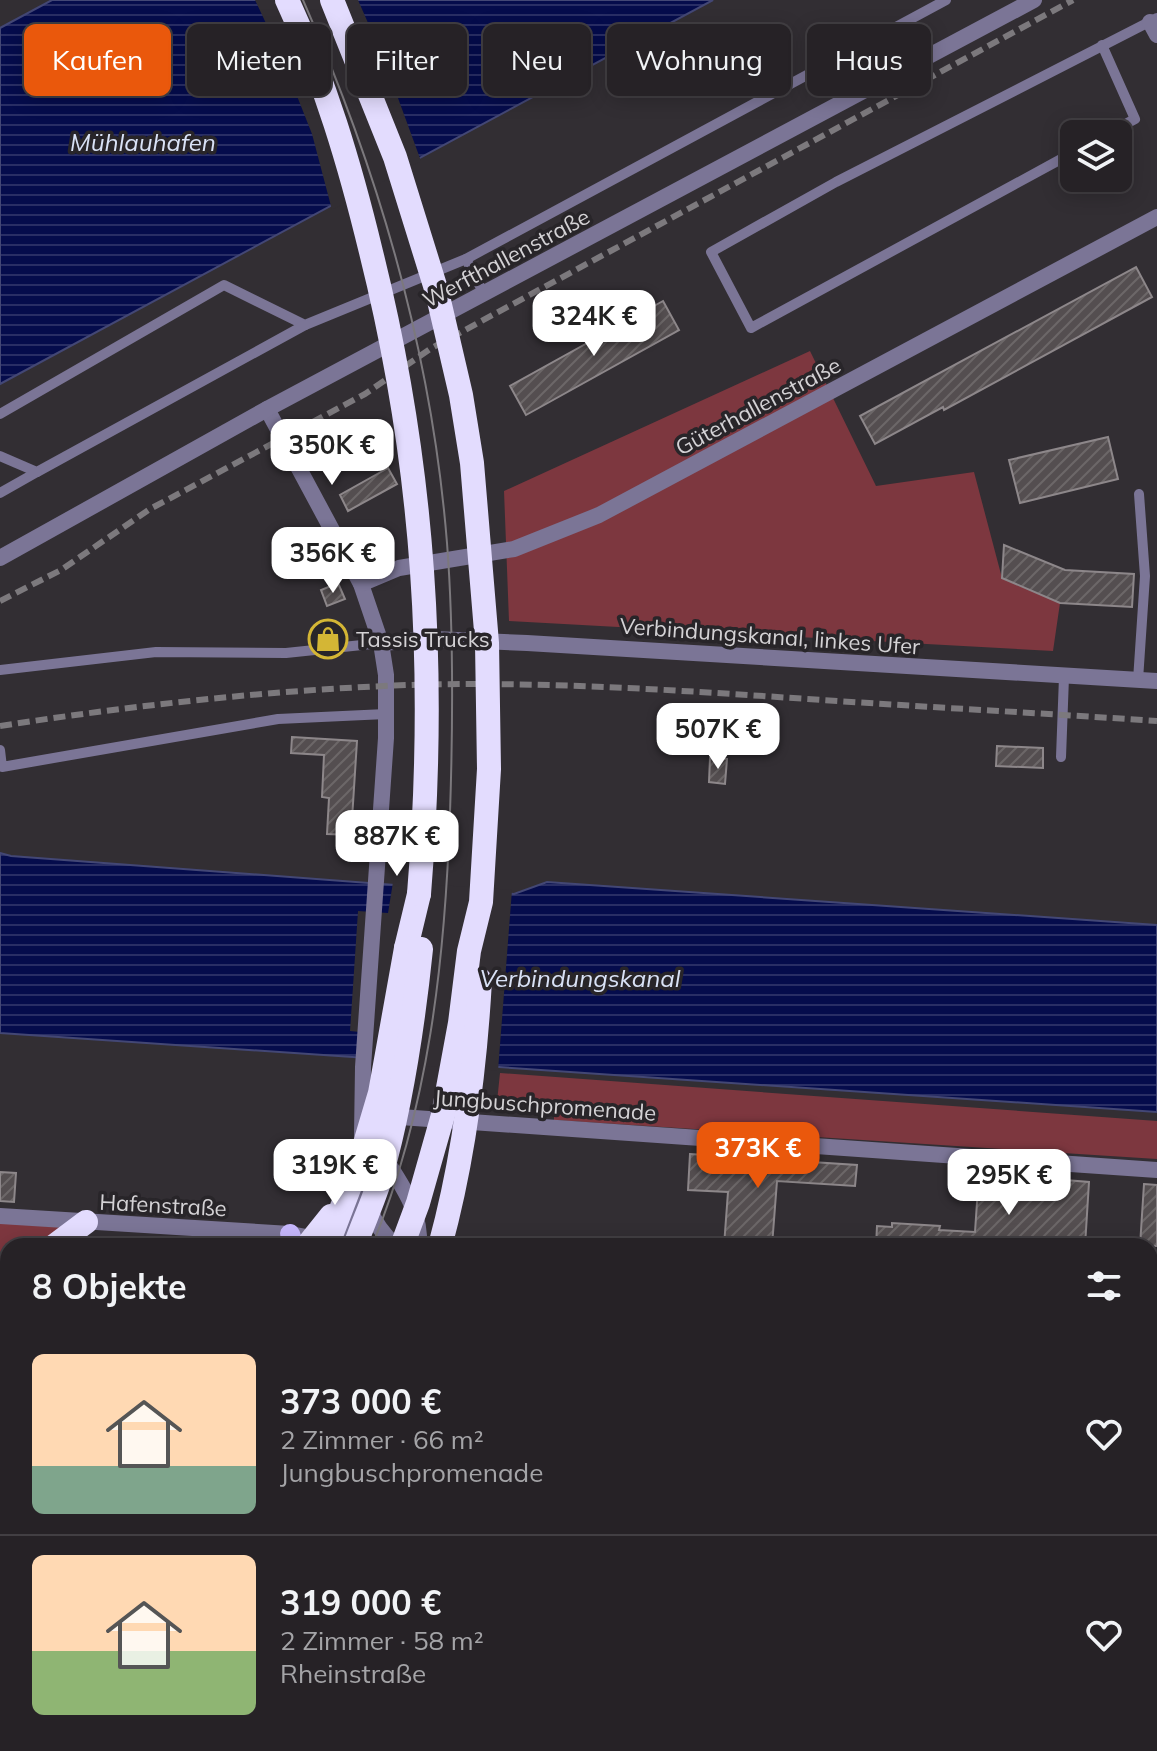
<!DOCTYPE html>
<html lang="de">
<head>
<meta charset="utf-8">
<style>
  :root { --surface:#262226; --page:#322f32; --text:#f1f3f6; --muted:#a4a4a7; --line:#423f43; --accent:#ea580c }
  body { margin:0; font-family:Mulish,sans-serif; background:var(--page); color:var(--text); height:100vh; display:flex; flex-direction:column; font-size:30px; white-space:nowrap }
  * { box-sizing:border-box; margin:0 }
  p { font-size:26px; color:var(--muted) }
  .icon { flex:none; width:44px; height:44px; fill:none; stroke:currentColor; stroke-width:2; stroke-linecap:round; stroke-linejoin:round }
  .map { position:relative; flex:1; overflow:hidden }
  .panel { position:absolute; left:0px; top:1238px; width:1158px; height:514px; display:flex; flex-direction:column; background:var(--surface); border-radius:24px 24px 0 0; box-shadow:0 4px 20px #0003,0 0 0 2px var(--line) }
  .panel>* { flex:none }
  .top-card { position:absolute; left:24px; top:24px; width:1110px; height:72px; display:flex; gap:16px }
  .controls { position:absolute; left:1060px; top:120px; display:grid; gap:16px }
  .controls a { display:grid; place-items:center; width:72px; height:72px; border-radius:12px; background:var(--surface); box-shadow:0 4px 20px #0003,0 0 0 2px var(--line); font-size:40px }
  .price { position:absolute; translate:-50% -68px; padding:0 18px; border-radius:16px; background:#fff; color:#222; font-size:26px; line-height:52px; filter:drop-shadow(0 2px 4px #0008) }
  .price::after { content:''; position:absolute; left:50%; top:48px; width:24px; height:18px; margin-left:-12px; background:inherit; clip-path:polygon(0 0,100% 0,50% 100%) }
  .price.on { background:var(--accent); color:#fff }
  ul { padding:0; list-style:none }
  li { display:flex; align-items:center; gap:24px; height:200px; padding:0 32px }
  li+li { border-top:2px solid var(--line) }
  li span { display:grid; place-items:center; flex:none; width:224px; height:160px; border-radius:12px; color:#555 }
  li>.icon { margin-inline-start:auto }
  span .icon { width:96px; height:96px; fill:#fffc; stroke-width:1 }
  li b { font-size:34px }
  h2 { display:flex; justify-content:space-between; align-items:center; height:96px; padding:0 32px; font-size:34px }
  .pill { padding:0 28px; border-radius:12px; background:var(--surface); box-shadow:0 4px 20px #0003,0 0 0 2px var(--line); font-size:28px; line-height:72px }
  .pill.on { background:var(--accent); color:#fff }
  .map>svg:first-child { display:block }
  .grass { fill:#7d373f }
  .park { fill:url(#park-tufts) }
  .water { fill:url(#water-rules); stroke:#434775; stroke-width:2 }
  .pier { fill:#322e33 }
  .building { fill:url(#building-hatch); stroke:#8d878a; stroke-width:2 }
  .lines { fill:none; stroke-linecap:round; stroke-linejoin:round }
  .lane { stroke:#7b7596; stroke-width:10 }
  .street { stroke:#7b7596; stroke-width:16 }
  .primary { stroke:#c7b8fd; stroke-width:20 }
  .highway { stroke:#e3dcfe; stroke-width:24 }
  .tram { stroke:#7c797d; stroke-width:2 }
  .rail { stroke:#7c797d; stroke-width:6; stroke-dasharray:12 6; stroke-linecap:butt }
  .highway-bridge { stroke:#e3dcfe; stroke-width:24 }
  .labels { text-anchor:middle; stroke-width:7; stroke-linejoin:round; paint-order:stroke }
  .street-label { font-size:22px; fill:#d4d2d5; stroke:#282529 }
  .poi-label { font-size:22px; fill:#d4d2d5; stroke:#282529; text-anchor:start }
  .water-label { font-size:24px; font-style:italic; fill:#d9e2f6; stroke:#282529 }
</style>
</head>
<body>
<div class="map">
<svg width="1157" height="1751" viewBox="0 0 1157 1751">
  <defs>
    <pattern id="park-tufts" width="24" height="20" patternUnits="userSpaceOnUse" patternTransform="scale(2)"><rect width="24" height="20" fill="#7d373f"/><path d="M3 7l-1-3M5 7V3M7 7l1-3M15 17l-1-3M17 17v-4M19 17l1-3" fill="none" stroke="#8f535a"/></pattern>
    <pattern id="water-rules" width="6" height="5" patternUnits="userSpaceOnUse" patternTransform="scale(2)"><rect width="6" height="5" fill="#050c4c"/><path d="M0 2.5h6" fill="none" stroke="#292e65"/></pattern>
    <pattern id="building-hatch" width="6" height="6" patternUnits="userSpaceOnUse" patternTransform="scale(2)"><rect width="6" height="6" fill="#544e50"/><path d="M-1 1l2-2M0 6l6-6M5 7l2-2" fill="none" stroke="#6c6768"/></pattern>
  </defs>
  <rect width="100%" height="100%" fill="#322e33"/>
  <g class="grass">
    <polygon points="810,351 876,486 974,472 1002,578 1060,603 1053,651 509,621 504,491"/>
    <polygon points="500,1073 1157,1121 1157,1159 554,1120 554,1105 497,1102"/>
    <polygon points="0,1223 59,1227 45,1246 8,1246 8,1272 0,1266"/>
  </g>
  <polygon class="park" points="269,1744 324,1744 325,1751 281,1751"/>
  <g class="water">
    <polygon points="52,0 713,0 0,384 0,28"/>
    <polygon points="0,853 11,856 514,894 547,882 1157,925 1157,1112 0,1033"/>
  </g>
  <g class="pier">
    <polygon points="255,0 358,0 383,57 421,161 332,210 312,134 280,53"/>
    <polygon points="393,882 512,890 498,1071 363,1062 369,1033 350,1031 358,911 388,913"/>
  </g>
  <g class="building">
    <polygon points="1136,267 1152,297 944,410 943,407 875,444 860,416"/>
    <polygon points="663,301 679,330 526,415 510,386"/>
    <polygon points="1108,437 1118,479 1020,503 1009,460"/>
    <polygon points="388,468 397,484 348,511 340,495"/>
    <polygon points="1004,545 1065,570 1134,574 1132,607 1060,603 1002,578"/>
    <polygon points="338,583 345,599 327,606 321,590"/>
    <polygon points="292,737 357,741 351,835 327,834 329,798 322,797 324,755 291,753"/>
    <polygon points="997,746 1043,748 1043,768 996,766"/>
    <polygon points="710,758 727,759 725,784 709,782"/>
    <polygon points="690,1154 857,1165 855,1186 777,1181 772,1246 724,1246 728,1192 688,1190"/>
    <polygon points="0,1172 16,1173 14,1202 0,1201"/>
    <polygon points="979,1173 1089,1182 1085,1246 876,1246 877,1226 892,1227 892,1223 940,1226 939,1230 975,1232"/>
    <polygon points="1144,1184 1157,1185 1157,1246 1140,1246"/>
  </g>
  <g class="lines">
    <g class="lane">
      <polyline points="1102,45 1135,119 1107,134"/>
      <polyline points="1074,152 751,328 711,252 836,182 1157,18"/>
      <polyline points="466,259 484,294"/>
      <polyline points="0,414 224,285 305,325 466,259 946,0"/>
      <polyline points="0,456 37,472 305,325"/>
      <polyline points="0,493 37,472"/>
      <polyline points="0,670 156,652 286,653 381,643"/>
      <polyline points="1138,680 1145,576 1139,494"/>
      <polyline points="0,750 2,767 278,719 386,714"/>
      <polyline points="1061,757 1064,677"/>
      <polyline points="435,1744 446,1751"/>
    </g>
    <g class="street">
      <polyline points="1150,22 1157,35"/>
      <polyline points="267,409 361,584 381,643 386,675 386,738 363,1067 362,1135"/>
      <polyline points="0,558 267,409 1034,0"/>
      <polyline points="361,584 399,568 514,549 599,515 1157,217"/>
      <polyline points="381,643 434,639 527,643 1157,681"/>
      <polyline points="386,1116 1157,1170"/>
      <path d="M 384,1157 C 402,1186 421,1210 419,1246"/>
      <path d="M 363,1162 C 364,1198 368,1221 396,1246"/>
      <polyline points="0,1216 290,1234 323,1240 342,1246"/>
      <polyline points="338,1236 364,1198"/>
      <polyline points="432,1244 466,1246"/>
      <polyline points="1150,1298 1157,1298"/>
      <polyline points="1150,1459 1157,1446"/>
      <polyline points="336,1744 338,1751"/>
      <polyline points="578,1744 589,1751"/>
      <polyline points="1088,1744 1117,1751"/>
      <polyline points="107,1751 111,1744"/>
      <polyline points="367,1751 370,1744"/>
      <polyline points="987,1751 991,1744"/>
    </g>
    <g class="primary">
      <polyline points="290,1234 294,1246"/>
      <polyline points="0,1309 8,1314"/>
      <polyline points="0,1337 8,1339"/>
      <polyline points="0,1387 8,1392"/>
      <polyline points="0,1459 8,1451"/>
      <polyline points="619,1744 629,1751"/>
      <polyline points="685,1744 694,1751"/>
    </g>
    <g class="highway">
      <polyline points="406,948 419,894"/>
      <polyline points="54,1246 86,1222"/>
      <polyline points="0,1276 8,1282"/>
      <polyline points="0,1427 8,1421"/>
    </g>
    <g class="tram">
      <path d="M 303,0 C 379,172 432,355 447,543 C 454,633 453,723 450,813 C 445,960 429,1108 372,1246"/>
      <polyline points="0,1508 8,1490"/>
      <path d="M 8,1513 C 0,1538 0,1563 8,1588"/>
      <polyline points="0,1592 8,1610"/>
      <polyline points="80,1751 84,1744"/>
    </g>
    <g class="rail">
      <polyline points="0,601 61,570 150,509 365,394 430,349 1073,0"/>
      <path d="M 0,726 C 136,705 271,690 409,685 C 541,681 675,690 807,699 C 924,707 1040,713 1157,721"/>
    </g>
    <g class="highway-bridge">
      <path d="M 287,0 C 325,81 350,165 371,252 C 425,468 437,673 419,894"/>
      <polyline points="332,0 395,157 437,292 461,395 472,463 487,643 489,769 481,902 469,951 460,1023 443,1115 418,1203 402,1246"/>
      <polyline points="307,1246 331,1216"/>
      <polyline points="327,1246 361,1157 380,1093 406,948"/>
      <path d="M 355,1246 C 363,1223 374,1200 381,1176 C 402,1102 413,1026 421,949"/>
      <path d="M 440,1246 C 464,1158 475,1071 480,980"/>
    </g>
  </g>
  <defs>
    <symbol id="shop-ring" viewBox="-11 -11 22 22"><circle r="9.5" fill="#282529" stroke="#d4b635" stroke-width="1.5"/><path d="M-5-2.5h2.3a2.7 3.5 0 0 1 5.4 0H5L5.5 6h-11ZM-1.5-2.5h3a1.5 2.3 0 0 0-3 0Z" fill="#d4b635"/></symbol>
  </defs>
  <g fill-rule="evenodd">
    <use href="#shop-ring" x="306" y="617" width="44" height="44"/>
  </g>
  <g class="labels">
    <g class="street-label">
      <text transform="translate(506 258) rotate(-28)" y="8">Werfthallenstraße</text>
      <text transform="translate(758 406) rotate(-28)" y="8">Güterhallenstraße</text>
      <text transform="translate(770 636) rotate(4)" y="8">Verbindungskanal, linkes Ufer</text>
      <text transform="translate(545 1105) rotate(4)" y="8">Jungbuschpromenade</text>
      <text transform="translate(163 1205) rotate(3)" y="8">Hafenstraße</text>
    </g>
    <g class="poi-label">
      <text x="356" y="647">Tassis Trucks</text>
    </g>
    <g class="water-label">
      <text x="143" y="151">Mühlauhafen</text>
      <text x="580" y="987">Verbindungskanal</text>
    </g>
  </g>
</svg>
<div class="controls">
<a><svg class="icon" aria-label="layers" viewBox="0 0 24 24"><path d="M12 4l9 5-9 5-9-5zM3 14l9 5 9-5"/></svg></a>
</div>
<b class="price" style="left:594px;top:358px">324K €</b>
<b class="price" style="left:332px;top:487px">350K €</b>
<b class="price" style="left:333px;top:595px">356K €</b>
<b class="price" style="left:718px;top:771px">507K €</b>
<b class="price" style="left:397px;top:878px">887K €</b>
<b class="price on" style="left:758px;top:1190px">373K €</b>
<b class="price" style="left:335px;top:1207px">319K €</b>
<b class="price" style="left:1009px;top:1217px">295K €</b>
<div class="top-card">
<a class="pill on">Kaufen</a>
<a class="pill">Mieten</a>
<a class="pill">Filter</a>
<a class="pill">Neu</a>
<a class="pill">Wohnung</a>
<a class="pill">Haus</a>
</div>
<section class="panel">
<h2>8 Objekte<svg class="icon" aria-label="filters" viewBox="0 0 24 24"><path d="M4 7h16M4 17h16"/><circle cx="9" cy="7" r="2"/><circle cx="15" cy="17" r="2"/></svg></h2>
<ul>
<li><span style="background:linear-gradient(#ffd9b3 70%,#7fa58c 0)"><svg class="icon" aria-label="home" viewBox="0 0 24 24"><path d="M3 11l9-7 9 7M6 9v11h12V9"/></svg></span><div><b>373 000 €</b><p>2 Zimmer · 66 m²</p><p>Jungbuschpromenade</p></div><svg class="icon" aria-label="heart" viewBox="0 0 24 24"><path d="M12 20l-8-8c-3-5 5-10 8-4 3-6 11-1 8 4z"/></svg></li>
<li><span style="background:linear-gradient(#ffd9b3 60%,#8fb573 0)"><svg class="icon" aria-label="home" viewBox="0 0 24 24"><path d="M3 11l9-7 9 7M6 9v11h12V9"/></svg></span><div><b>319 000 €</b><p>2 Zimmer · 58 m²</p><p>Rheinstraße</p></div><svg class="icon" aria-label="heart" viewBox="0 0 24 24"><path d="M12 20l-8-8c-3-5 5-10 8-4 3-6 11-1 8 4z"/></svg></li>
</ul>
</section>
</div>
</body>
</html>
